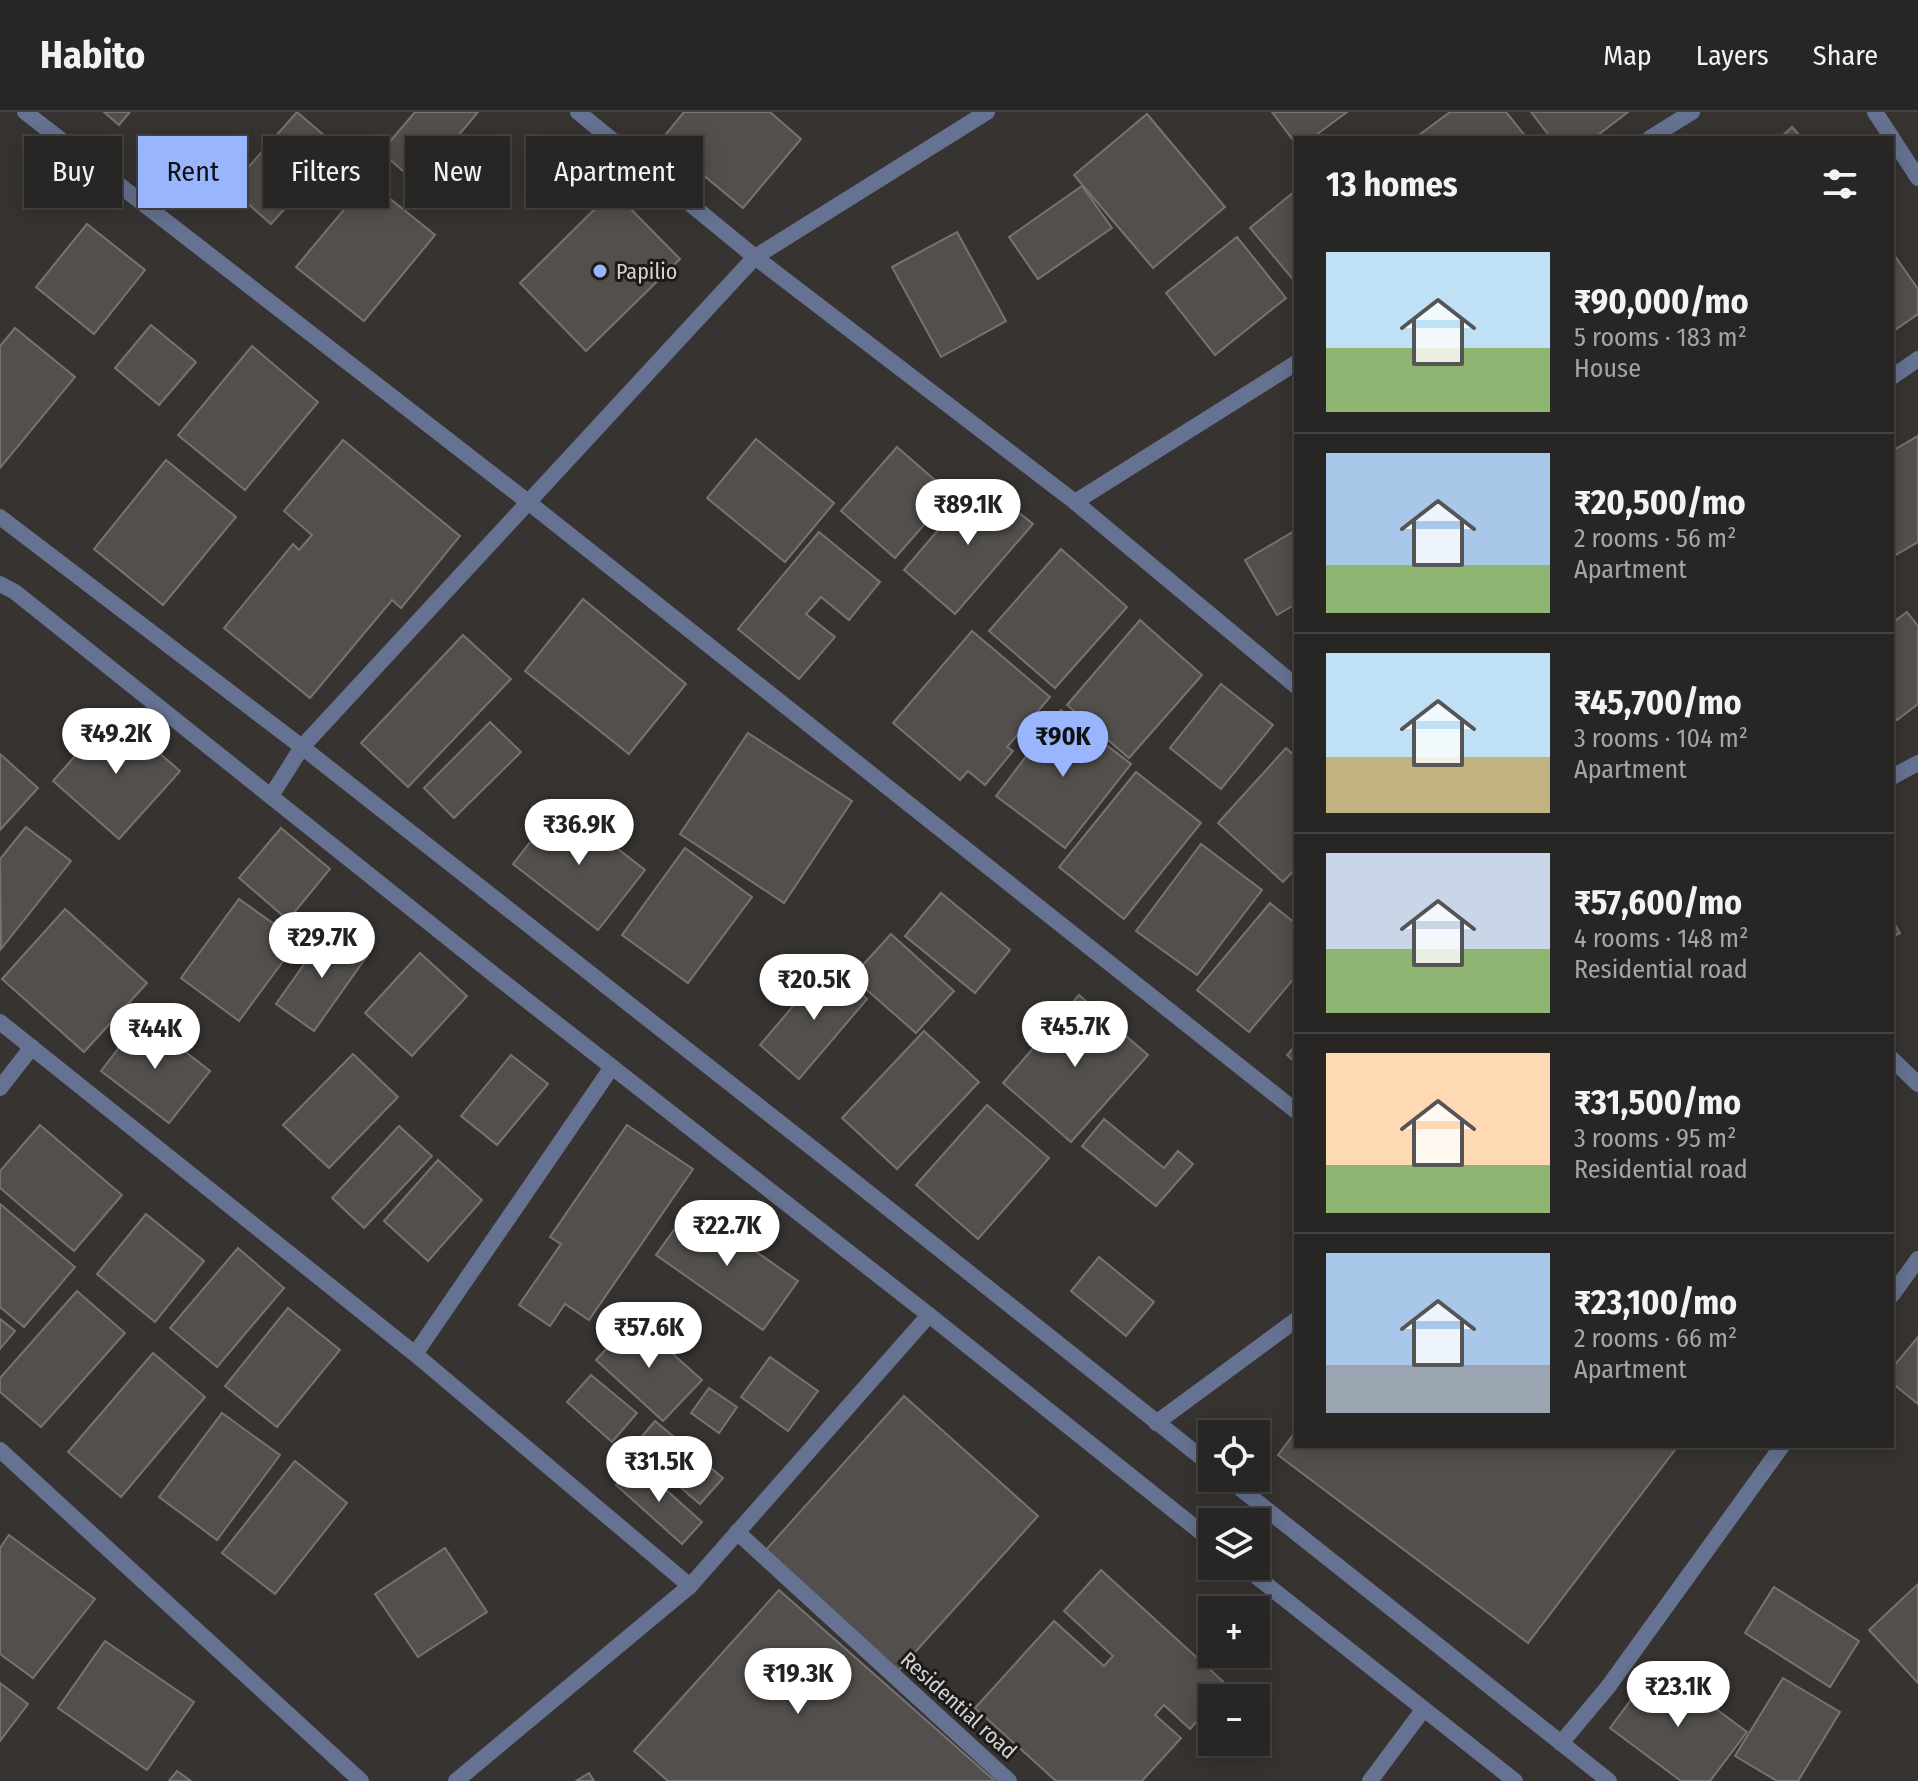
<!DOCTYPE html>
<html lang="en">
<head>
<meta charset="utf-8">
<style>
  :root { --surface:#282624; --page:#343231; --text:#f1f3f6; --muted:#a5a5a6; --line:#444341; --accent:#98b5fd }
  body { margin:0; font-family:"Fira Sans Condensed",sans-serif; background:var(--page); color:var(--text); height:100vh; display:flex; flex-direction:column; font-size:30px; white-space:nowrap }
  * { box-sizing:border-box; margin:0 }
  p { font-size:26px; color:var(--muted) }
  .icon { flex:none; width:44px; height:44px; fill:none; stroke:currentColor; stroke-width:2; stroke-linecap:round; stroke-linejoin:round }
  .map { position:relative; flex:1; overflow:hidden }
  .details { position:absolute; left:1294px; top:24px; width:600px; height:1312px; display:flex; flex-direction:column; background:var(--surface); border-radius:0px; box-shadow:0 4px 20px #0003,0 0 0 2px var(--line) }
  .details>* { flex:none }
  .top-card { position:absolute; left:24px; top:24px; width:760px; height:72px; display:flex; gap:16px }
  .fabs { position:absolute; left:1198px; top:1308px; display:grid; gap:16px }
  .fabs a { display:grid; place-items:center; width:72px; height:72px; border-radius:0px; background:var(--surface); box-shadow:0 4px 20px #0003,0 0 0 2px var(--line); font-size:40px }
  .price { position:absolute; translate:-50% -68px; padding:0 18px; border-radius:28px; background:#fff; color:#222; font-size:26px; line-height:52px; filter:drop-shadow(0 2px 4px #0008) }
  .price::after { content:''; position:absolute; left:50%; top:48px; width:24px; height:18px; margin-left:-12px; background:inherit; clip-path:polygon(0 0,100% 0,50% 100%) }
  .price.current { background:var(--accent); color:#111 }
  ul { padding:0; list-style:none }
  li { display:flex; align-items:center; gap:24px; height:200px; padding:0 32px }
  li+li { border-top:2px solid var(--line) }
  li span { display:grid; place-items:center; flex:none; width:224px; height:160px; border-radius:0px; color:#555 }
  li>.icon { margin-inline-start:auto }
  span .icon { width:96px; height:96px; fill:#fffc; stroke-width:1 }
  li b { font-size:34px }
  h2 { display:flex; justify-content:space-between; align-items:center; height:96px; padding:0 32px; font-size:34px }
  .pill { padding:0 28px; border-radius:0px; background:var(--surface); box-shadow:0 4px 20px #0003,0 0 0 2px var(--line); font-size:28px; line-height:72px }
  .pill.current { background:var(--accent); color:#111 }
  header { display:flex; align-items:center; gap:48px; box-sizing:border-box; height:112px; padding:0 40px; background:var(--surface); border-bottom:2px solid var(--line) }
  header strong { font-size:38px }
  nav { display:flex; gap:44px; margin-inline-start:auto; font-size:28px }
  .map>svg:first-child { display:block }
  .building { fill:#524f4c; stroke:#777370; stroke-width:2 }
  .lines { fill:none; stroke-linecap:round; stroke-linejoin:round }
  .minor { stroke:#657291; stroke-width:16 }
  .tertiary { stroke:#657291; stroke-width:16 }
  .poi-dot { fill:#98b5fd; stroke:#1c1b1a; stroke-width:3 }
  .labels { text-anchor:middle; stroke-width:6; stroke-linejoin:round; paint-order:stroke }
  .poi-label { font-size:22px; fill:#d5d4d2; stroke:#1c1b1a; text-anchor:start }
  .street-label { font-size:22px; fill:#d5d4d2; stroke:#1c1b1a }
</style>
</head>
<body>
<header>
<strong>Habito</strong>
<nav><a>Map</a><a>Layers</a><a>Share</a></nav>
</header>
<div class="map">
<svg width="1918" height="1669" viewBox="0 0 1918 1669">
  <rect width="100%" height="100%" fill="#363330"/>
  <g class="building">
    <polygon points="104,0 130,0 119,13"/>
    <polygon points="297,0 339,36 271,112 230,76"/>
    <polygon points="415,0 478,0 418,72 381,40"/>
    <polygon points="684,0 770,0 801,27 743,96 661,28"/>
    <polygon points="1272,0 1347,0 1312,26 1296,26 1296,32"/>
    <polygon points="1450,0 1506,0 1527,26 1421,26 1419,23"/>
    <polygon points="1531,0 1628,0 1594,26 1551,26"/>
    <polygon points="1147,2 1225,95 1153,156 1074,63"/>
    <polygon points="1792,15 1802,26 1780,26"/>
    <polygon points="368,69 435,123 364,209 296,155"/>
    <polygon points="1082,74 1112,116 1038,167 1009,125"/>
    <polygon points="1296,78 1296,171 1250,116"/>
    <polygon points="613,79 680,147 586,239 520,171"/>
    <polygon points="87,112 145,158 94,222 36,175"/>
    <polygon points="957,120 1006,209 941,245 892,155"/>
    <polygon points="1237,125 1286,186 1215,243 1166,181"/>
    <polygon points="1892,140 1918,177 1918,202 1892,220"/>
    <polygon points="151,213 196,250 159,293 115,256"/>
    <polygon points="15,216 75,265 0,356 0,234"/>
    <polygon points="252,234 318,290 245,378 178,323"/>
    <polygon points="1918,324 1918,430 1892,445 1892,339"/>
    <polygon points="756,327 834,391 785,450 707,386"/>
    <polygon points="343,328 460,424 401,496 392,488 310,586 224,516 293,432 299,438 312,423 284,399"/>
    <polygon points="897,335 951,382 895,446 841,399"/>
    <polygon points="166,348 236,405 163,493 94,437"/>
    <polygon points="980,369 1033,412 955,502 904,458"/>
    <polygon points="1296,418 1296,492 1277,503 1245,448"/>
    <polygon points="819,420 880,470 849,508 821,485 806,502 835,525 799,567 738,517"/>
    <polygon points="1061,437 1127,495 1055,576 989,519"/>
    <polygon points="583,487 686,572 629,642 525,559"/>
    <polygon points="1907,500 1918,514 1918,592 1897,608 1892,601 1892,511"/>
    <polygon points="1140,508 1202,563 1129,646 1067,593"/>
    <polygon points="972,519 1050,585 1007,635 1013,639 985,673 968,659 960,668 893,611"/>
    <polygon points="463,523 511,567 408,675 361,631"/>
    <polygon points="1221,572 1273,613 1221,677 1170,636"/>
    <polygon points="1061,598 1131,652 1065,736 996,684"/>
    <polygon points="113,601 180,659 119,727 53,669"/>
    <polygon points="490,610 521,640 454,706 424,676"/>
    <polygon points="748,621 852,689 784,791 680,722"/>
    <polygon points="1286,636 1296,645 1296,756 1283,770 1218,711"/>
    <polygon points="0,642 38,676 0,718"/>
    <polygon points="1136,660 1201,711 1124,807 1059,755"/>
    <polygon points="560,692 645,758 598,818 513,752"/>
    <polygon points="26,715 71,749 1,837 0,747"/>
    <polygon points="281,716 330,757 288,808 239,766"/>
    <polygon points="1201,732 1262,778 1197,863 1136,819"/>
    <polygon points="685,736 752,785 688,871 622,823"/>
    <polygon points="941,781 1010,838 975,881 905,824"/>
    <polygon points="239,787 298,829 239,909 181,866"/>
    <polygon points="1270,791 1296,812 1296,864 1249,920 1197,878"/>
    <polygon points="65,797 147,871 84,940 2,867"/>
    <polygon points="1892,808 1900,821 1892,825"/>
    <polygon points="329,817 367,844 314,919 276,892"/>
    <polygon points="891,822 954,879 916,921 852,865"/>
    <polygon points="420,841 467,884 412,944 365,901"/>
    <polygon points="828,853 867,887 799,967 760,933"/>
    <polygon points="1079,883 1148,943 1071,1030 1003,971"/>
    <polygon points="142,906 210,959 169,1011 101,959"/>
    <polygon points="924,919 979,970 897,1057 842,1006"/>
    <polygon points="1296,933 1296,951 1287,943"/>
    <polygon points="353,942 398,985 329,1056 283,1013"/>
    <polygon points="511,943 548,972 497,1033 461,1004"/>
    <polygon points="987,993 1049,1046 978,1127 916,1073"/>
    <polygon points="1104,1007 1164,1056 1178,1039 1193,1052 1156,1094 1082,1034"/>
    <polygon points="40,1013 122,1083 74,1139 0,1076 0,1059"/>
    <polygon points="627,1013 693,1057 589,1208 565,1192 550,1214 519,1193 561,1132 550,1125"/>
    <polygon points="399,1014 432,1044 364,1116 332,1086"/>
    <polygon points="438,1048 482,1088 428,1149 384,1109"/>
    <polygon points="0,1092 75,1155 24,1215 0,1195"/>
    <polygon points="691,1094 798,1169 763,1218 656,1143"/>
    <polygon points="146,1102 204,1149 155,1210 97,1162"/>
    <polygon points="238,1136 284,1176 217,1255 170,1216"/>
    <polygon points="1099,1145 1154,1190 1126,1224 1071,1179"/>
    <polygon points="77,1179 125,1221 41,1315 0,1280 0,1266"/>
    <polygon points="288,1196 340,1238 277,1315 225,1274"/>
    <polygon points="0,1207 15,1219 0,1237"/>
    <polygon points="634,1207 702,1268 663,1309 596,1248"/>
    <polygon points="1918,1225 1918,1292 1892,1271 1892,1256"/>
    <polygon points="153,1241 205,1285 121,1385 68,1340"/>
    <polygon points="770,1245 818,1279 788,1319 741,1285"/>
    <polygon points="591,1263 637,1301 612,1330 567,1290"/>
    <polygon points="709,1276 737,1295 719,1321 691,1301"/>
    <polygon points="904,1284 1038,1404 898,1559 764,1440"/>
    <polygon points="222,1301 280,1343 217,1428 159,1385"/>
    <polygon points="655,1309 723,1366 700,1392 633,1335"/>
    <polygon points="1296,1319 1296,1334 1678,1334 1528,1531 1278,1343"/>
    <polygon points="295,1349 347,1391 275,1482 222,1441"/>
    <polygon points="636,1351 702,1410 682,1432 616,1373"/>
    <polygon points="9,1423 95,1487 33,1566 0,1542 0,1436"/>
    <polygon points="445,1436 487,1500 418,1545 375,1482"/>
    <polygon points="1101,1458 1228,1574 1217,1586 1212,1586 1212,1592 1190,1617 1164,1593 1155,1603 1181,1626 1142,1669 1056,1669 975,1596 1054,1509 1104,1554 1113,1544 1064,1499"/>
    <polygon points="1918,1472 1918,1571 1869,1518"/>
    <polygon points="1774,1475 1859,1529 1830,1575 1745,1521"/>
    <polygon points="779,1478 995,1669 668,1669 634,1639"/>
    <polygon points="105,1529 194,1590 147,1658 58,1596"/>
    <polygon points="1657,1553 1747,1620 1710,1669 1681,1669 1610,1616"/>
    <polygon points="1783,1566 1840,1600 1798,1669 1777,1669 1735,1644"/>
    <polygon points="0,1571 28,1592 0,1629"/>
    <polygon points="177,1659 191,1669 169,1669"/>
    <polygon points="589,1661 594,1669 576,1669"/>
  </g>
  <g class="lines">
    <g class="minor">
      <polyline points="25,0 528,390 1296,999"/>
      <polyline points="578,0 755,145 1075,390 1296,574"/>
      <polyline points="1875,0 1892,26"/>
      <polyline points="1650,26 1692,0"/>
      <polyline points="1892,26 1918,66"/>
      <polyline points="1892,265 1918,247"/>
      <polyline points="1075,390 1296,251"/>
      <polyline points="1892,665 1918,651"/>
      <polyline points="271,684 302,635 755,145 987,0"/>
      <polyline points="0,910 415,1242 690,1474"/>
      <polyline points="1892,947 1918,972"/>
      <polyline points="0,976 32,935"/>
      <polyline points="1892,1183 1918,1147"/>
      <polyline points="415,1242 612,955"/>
      <polyline points="1156,1311 1296,1208"/>
      <polyline points="0,1338 361,1669"/>
      <polyline points="737,1420 1009,1669"/>
      <polyline points="1561,1631 1608,1575 1782,1334"/>
      <polyline points="456,1669 690,1474 929,1203"/>
      <polyline points="1370,1669 1423,1598"/>
    </g>
    <g class="tertiary">
      <polyline points="0,405 302,635 816,1039 1212,1354"/>
      <polyline points="0,472 15,480 497,865 929,1203 1212,1429"/>
      <polyline points="1227,1366 1609,1669"/>
      <polyline points="1243,1454 1515,1669"/>
    </g>
  </g>
  <circle class="poi-dot" cx="600" cy="159" r="8"/>
  <g class="labels">
    <g class="poi-label">
      <text x="616" y="167">Papilio</text>
    </g>
    <g class="street-label">
      <text transform="translate(959 1593) rotate(42)" y="8">Residential road</text>
    </g>
  </g>
</svg>
<div class="fabs">
<a><svg class="icon" aria-label="locate" viewBox="0 0 24 24"><circle cx="12" cy="12" r="6"/><path d="M12 2v4M12 18v4M2 12h4M18 12h4"/></svg></a>
<a><svg class="icon" aria-label="layers" viewBox="0 0 24 24"><path d="M12 4l9 5-9 5-9-5zM3 14l9 5 9-5"/></svg></a>
<a>+</a>
<a>−</a>
</div>
<b class="price" style="left:968px;top:435px">₹89.1K</b>
<b class="price" style="left:116px;top:664px">₹49.2K</b>
<b class="price current" style="left:1063px;top:667px">₹90K</b>
<b class="price" style="left:579px;top:755px">₹36.9K</b>
<b class="price" style="left:322px;top:868px">₹29.7K</b>
<b class="price" style="left:814px;top:910px">₹20.5K</b>
<b class="price" style="left:1075px;top:957px">₹45.7K</b>
<b class="price" style="left:155px;top:959px">₹44K</b>
<b class="price" style="left:727px;top:1156px">₹22.7K</b>
<b class="price" style="left:649px;top:1258px">₹57.6K</b>
<b class="price" style="left:659px;top:1392px">₹31.5K</b>
<b class="price" style="left:798px;top:1604px">₹19.3K</b>
<b class="price" style="left:1678px;top:1617px">₹23.1K</b>
<div class="top-card">
<a class="pill">Buy</a>
<a class="pill current">Rent</a>
<a class="pill">Filters</a>
<a class="pill">New</a>
<a class="pill">Apartment</a>
</div>
<section class="details">
<h2>13 homes<svg class="icon" aria-label="filters" viewBox="0 0 24 24"><path d="M4 7h16M4 17h16"/><circle cx="9" cy="7" r="2"/><circle cx="15" cy="17" r="2"/></svg></h2>
<ul>
<li><span style="background:linear-gradient(#bfe0f5 60%,#8fb573 0)"><svg class="icon" aria-label="home" viewBox="0 0 24 24"><path d="M3 11l9-7 9 7M6 9v11h12V9"/></svg></span><div><b>₹90,000/mo</b><p>5 rooms · 183 m²</p><p>House</p></div></li>
<li><span style="background:linear-gradient(#a9c7e8 70%,#8fb573 0)"><svg class="icon" aria-label="home" viewBox="0 0 24 24"><path d="M3 11l9-7 9 7M6 9v11h12V9"/></svg></span><div><b>₹20,500/mo</b><p>2 rooms · 56 m²</p><p>Apartment</p></div></li>
<li><span style="background:linear-gradient(#bfe0f5 65%,#c2b280 0)"><svg class="icon" aria-label="home" viewBox="0 0 24 24"><path d="M3 11l9-7 9 7M6 9v11h12V9"/></svg></span><div><b>₹45,700/mo</b><p>3 rooms · 104 m²</p><p>Apartment</p></div></li>
<li><span style="background:linear-gradient(#c9d6e8 60%,#8fb573 0)"><svg class="icon" aria-label="home" viewBox="0 0 24 24"><path d="M3 11l9-7 9 7M6 9v11h12V9"/></svg></span><div><b>₹57,600/mo</b><p>4 rooms · 148 m²</p><p>Residential road</p></div></li>
<li><span style="background:linear-gradient(#ffd9b3 70%,#8fb573 0)"><svg class="icon" aria-label="home" viewBox="0 0 24 24"><path d="M3 11l9-7 9 7M6 9v11h12V9"/></svg></span><div><b>₹31,500/mo</b><p>3 rooms · 95 m²</p><p>Residential road</p></div></li>
<li><span style="background:linear-gradient(#a9c7e8 70%,#9aa5b1 0)"><svg class="icon" aria-label="home" viewBox="0 0 24 24"><path d="M3 11l9-7 9 7M6 9v11h12V9"/></svg></span><div><b>₹23,100/mo</b><p>2 rooms · 66 m²</p><p>Apartment</p></div></li>
</ul>
</section>
</div>
</body>
</html>
